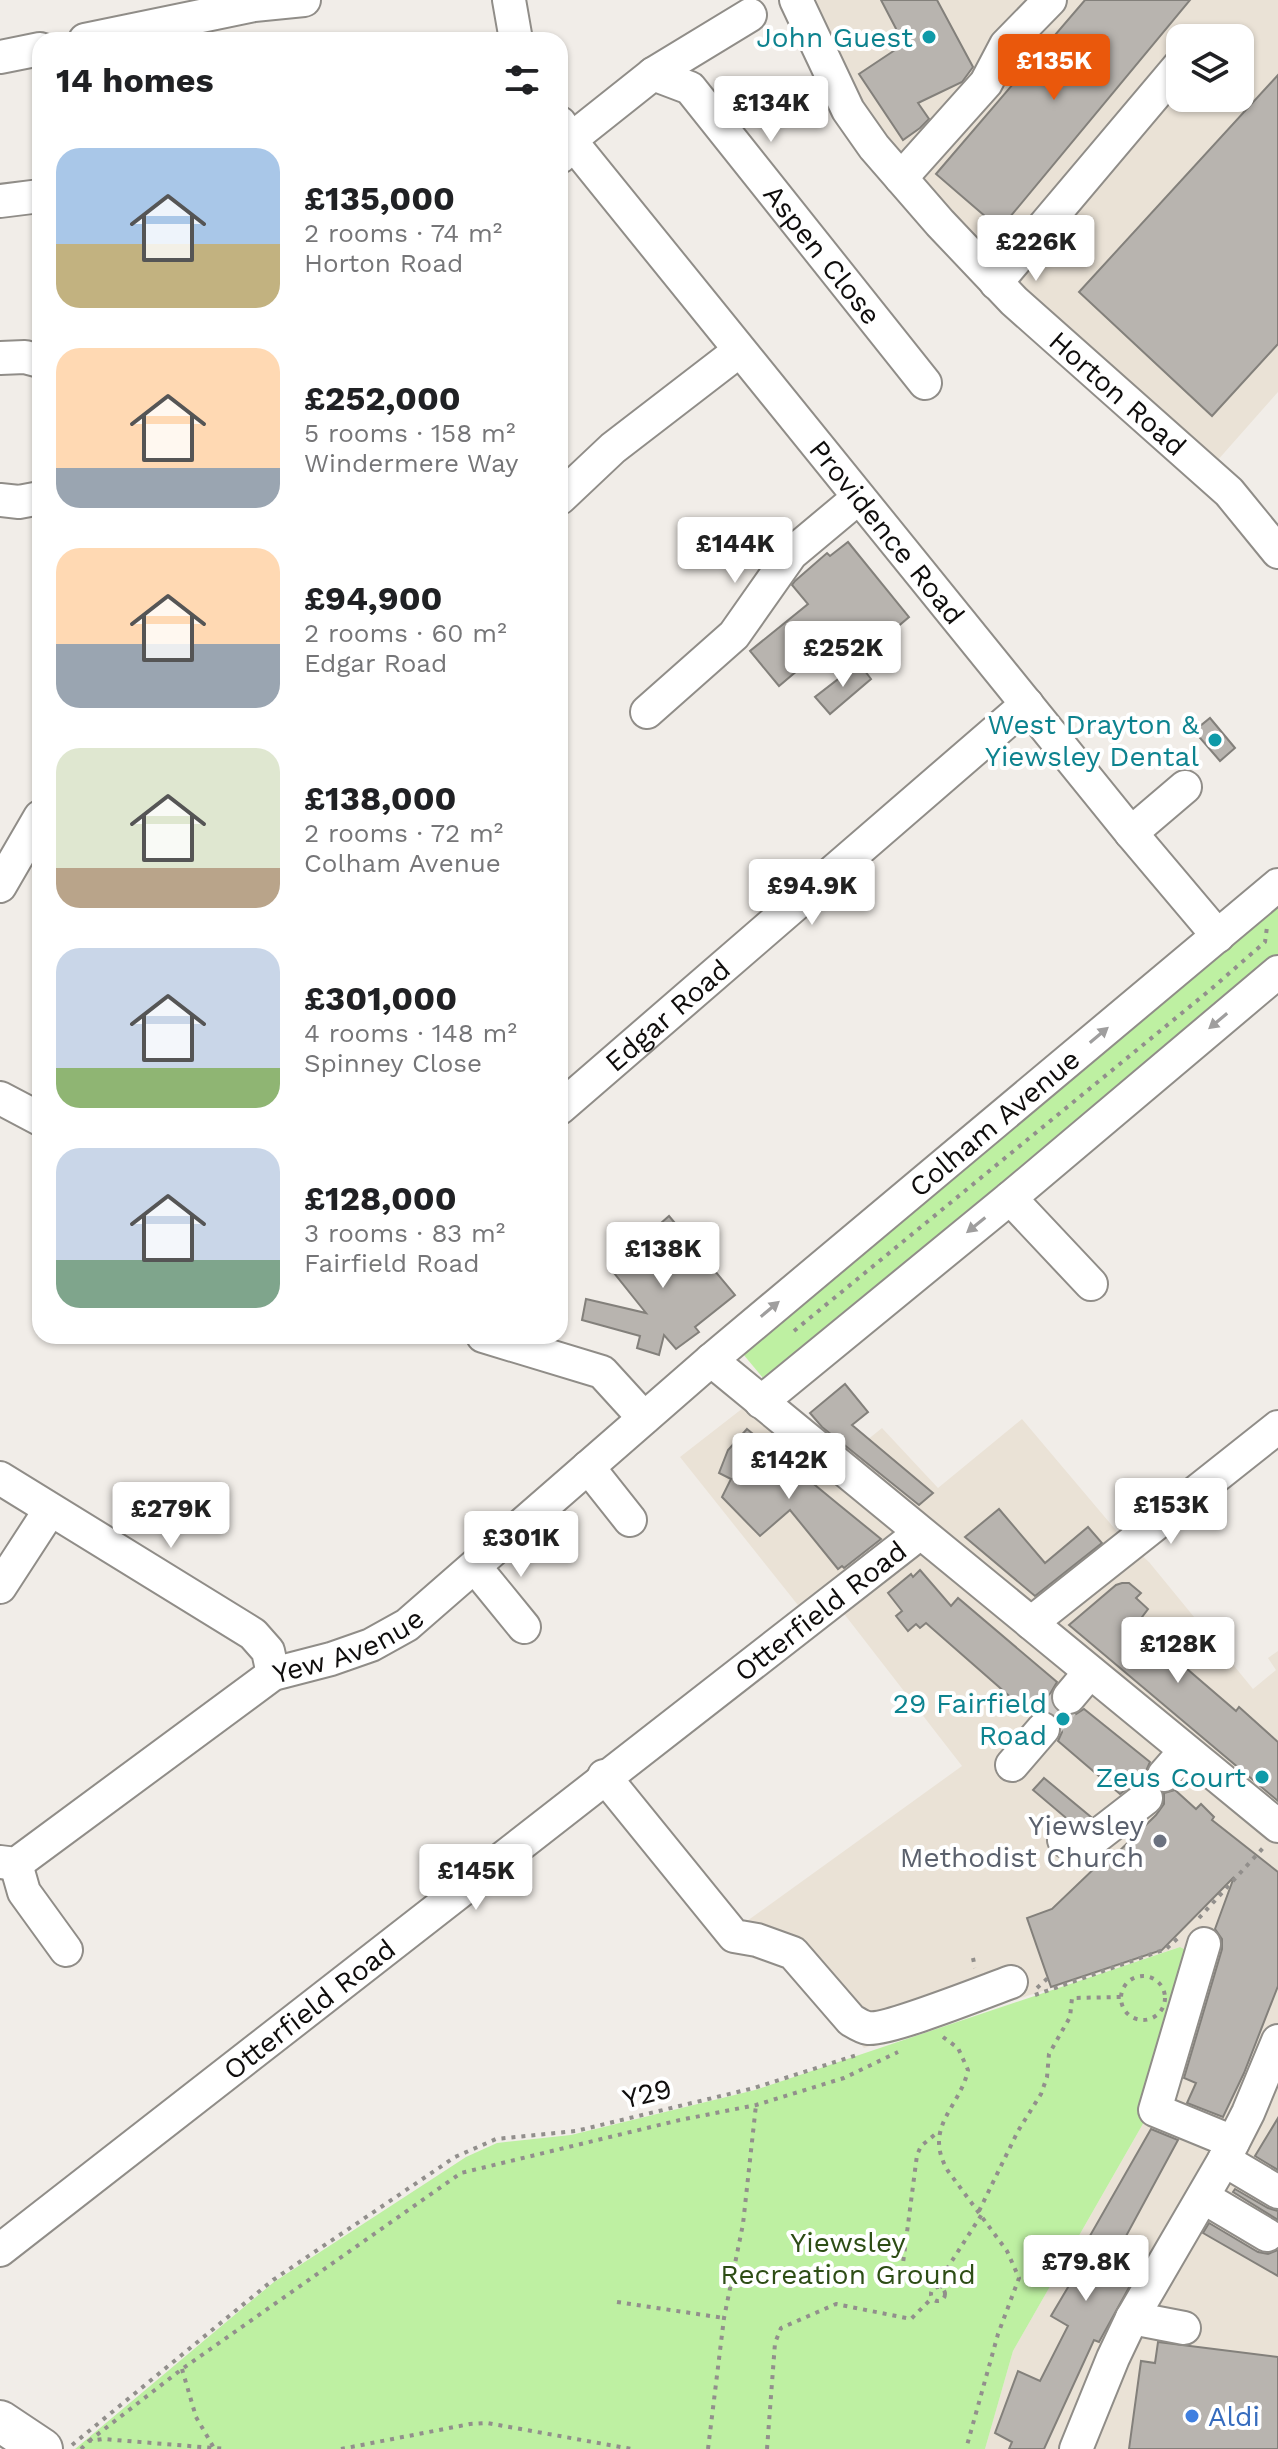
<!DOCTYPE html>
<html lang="en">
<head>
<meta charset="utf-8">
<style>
  :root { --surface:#fff; --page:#f2f2f2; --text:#202124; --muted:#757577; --accent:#ea580c }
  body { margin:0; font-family:"Work Sans",sans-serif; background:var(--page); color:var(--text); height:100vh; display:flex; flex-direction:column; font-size:30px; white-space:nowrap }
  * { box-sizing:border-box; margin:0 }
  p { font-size:26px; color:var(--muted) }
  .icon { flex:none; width:44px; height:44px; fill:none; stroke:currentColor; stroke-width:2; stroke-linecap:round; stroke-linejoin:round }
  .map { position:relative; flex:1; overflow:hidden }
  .sheet { position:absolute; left:32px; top:32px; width:536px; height:1312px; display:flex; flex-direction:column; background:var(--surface); border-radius:24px; box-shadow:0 2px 6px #0004 }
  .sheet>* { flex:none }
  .buttons { position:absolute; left:1166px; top:24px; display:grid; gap:16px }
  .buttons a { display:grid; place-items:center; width:88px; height:88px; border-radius:16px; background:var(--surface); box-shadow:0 2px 6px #0004; font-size:40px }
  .price { position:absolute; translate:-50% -68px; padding:0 18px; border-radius:8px; background:#fff; color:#222; font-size:26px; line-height:52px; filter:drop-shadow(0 2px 4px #0008) }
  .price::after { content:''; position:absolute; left:50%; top:48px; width:24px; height:18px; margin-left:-12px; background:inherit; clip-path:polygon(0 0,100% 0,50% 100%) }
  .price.on { background:var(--accent); color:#fff }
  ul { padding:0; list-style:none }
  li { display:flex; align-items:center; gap:24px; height:200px; padding:0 24px }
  li span { display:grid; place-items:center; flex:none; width:224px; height:160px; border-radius:24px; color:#555 }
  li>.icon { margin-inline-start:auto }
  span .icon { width:96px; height:96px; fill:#fffc; stroke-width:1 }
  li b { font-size:34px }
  h2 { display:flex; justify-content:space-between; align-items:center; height:96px; padding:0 24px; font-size:34px }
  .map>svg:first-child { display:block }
  .built { fill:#eae2d6; fill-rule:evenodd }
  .green { fill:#bef0a2 }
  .building { fill:#b8b4af; stroke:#83807b; stroke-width:2 }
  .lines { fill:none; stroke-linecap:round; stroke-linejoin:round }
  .minor-tunnel { stroke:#cfcbc7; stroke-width:32; stroke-dasharray:32 16; stroke-linecap:butt }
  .minor-casing { stroke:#908d88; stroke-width:36 }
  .major-casing { stroke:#908d88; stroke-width:44 }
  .path { stroke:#928f8c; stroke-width:4; stroke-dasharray:4 6; stroke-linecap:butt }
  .minor { stroke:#fff; stroke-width:32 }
  .major { stroke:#fff; stroke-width:40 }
  .oneway { fill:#9f9e9e }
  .culture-dot { fill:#0f9aa8; stroke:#fff; stroke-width:3 }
  .worship-dot { fill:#6b7280; stroke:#fff; stroke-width:3 }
  .shop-dot { fill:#3f7fe0; stroke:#fff; stroke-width:3 }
  .labels { text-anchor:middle; stroke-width:8; stroke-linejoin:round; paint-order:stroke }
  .culture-label { font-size:28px; fill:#0d838f; stroke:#fff; text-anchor:end }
  .street-label { font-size:28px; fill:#0f0d0c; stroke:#fff }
  .worship-label { font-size:28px; fill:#5b616d; stroke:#fff; text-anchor:end }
  .park-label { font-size:28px; fill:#2d4d15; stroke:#fff }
  .shop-label { font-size:28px; fill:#366cbe; stroke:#fff; text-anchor:start }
</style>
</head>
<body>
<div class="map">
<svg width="1278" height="2449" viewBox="0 0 1278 2449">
  <rect width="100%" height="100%" fill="#f1ede8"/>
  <g class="built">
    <path d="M 804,0 L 1278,0 L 1278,392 L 1209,470 L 895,166 ZM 1180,38 L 1240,38 L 1240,98 L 1180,98 Z"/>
    <polygon points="752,1401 835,1466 882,1428 938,1488 1022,1419 1120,1535 1149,1562 1253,1689 1276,1670 1268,1658 1278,1651 1278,2030 1073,2449 985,2449 1013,2351 1148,2115 1194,1954 1180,1947 864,2048 786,1962 722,1939 962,1766 838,1606 813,1624 680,1457"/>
    <polygon points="1278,2050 1278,2449 1077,2449"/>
  </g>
  <g class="green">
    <polygon points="1278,903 1278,962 766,1380 763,1378 743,1354"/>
    <polygon points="1180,1947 1194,1954 1148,2115 1013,2351 985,2449 75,2449 274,2282 466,2157 497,2143 571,2135 755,2090"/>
  </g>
  <g class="building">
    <polygon points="881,0 937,0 973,67 962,82 918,103 929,119 920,128 903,140 859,74 904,44"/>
    <polygon points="1085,0 1190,0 1000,229 936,174"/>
    <polygon points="1278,75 1278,344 1212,416 1079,292"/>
    <polygon points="848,542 909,617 856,662 836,638 779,686 750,651 808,604 792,585 795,581 827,553 830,556"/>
    <polygon points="859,663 871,679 830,714 815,697"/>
    <polygon points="1210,718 1235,748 1220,761 1194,731"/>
    <polygon points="669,1216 735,1295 695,1327 699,1332 676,1349 664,1335 659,1355 637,1348 640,1336 582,1320 586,1299 646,1313 610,1268"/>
    <polygon points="845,1384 868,1412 852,1425 933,1493 919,1505 822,1427 810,1413"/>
    <polygon points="747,1429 838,1504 881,1539 844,1568 842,1566 838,1569 790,1510 760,1536 722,1497 731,1479 719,1473 728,1450"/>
    <polygon points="999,1509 1045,1563 1088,1527 1102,1543 1035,1596 965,1537"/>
    <polygon points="920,1570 951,1606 958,1598 1057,1682 1050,1694 1052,1704 1056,1711 1066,1716 1076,1714 1084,1709 1150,1762 1146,1771 1146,1779 1135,1783 1120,1794 1058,1741 1062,1732 1061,1724 1055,1714 1046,1710 1031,1715 926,1623 920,1628 916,1624 908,1631 896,1616 902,1611 888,1593 911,1574 913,1577"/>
    <polygon points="1122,1583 1129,1583 1141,1593 1136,1598 1148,1609 1136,1625 1236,1711 1239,1707 1278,1742 1278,1801 1069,1625 1116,1585"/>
    <polygon points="1044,1778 1091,1817 1078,1826 1072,1823 1033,1790"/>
    <polygon points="1175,1790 1196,1809 1201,1804 1214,1817 1212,1820 1278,1872 1278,1986 1244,2073 1223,2117 1187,2103 1196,2083 1184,2078 1222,1949 1222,1939 1215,1929 1234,1877 1162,1950 1051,1987 1027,1918 1052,1909 1100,1863 1103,1867 1156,1815 1164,1804 1164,1793"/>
    <polygon points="1278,2118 1278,2170 1255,2156"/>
    <polygon points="1151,2129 1178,2140 1119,2249 1143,2262 1099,2342 1094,2340 1044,2449 1009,2449 1012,2442 995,2433 1018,2371 1040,2381 1068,2326 1051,2316 1077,2272 1071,2269"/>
    <polygon points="1235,2189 1268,2208 1278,2211 1278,2220 1233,2192"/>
    <polygon points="1209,2223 1258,2252 1268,2254 1278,2250 1278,2276 1203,2233"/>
    <polygon points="1158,2342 1278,2357 1278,2449 1129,2449 1141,2361 1155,2363"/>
  </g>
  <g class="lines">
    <polyline class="minor-tunnel" points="1043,1729 1069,1697"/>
    <defs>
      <g id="minor">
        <polyline points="509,0 516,40"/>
        <path id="s1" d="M 796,0 L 848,110 L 874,147 L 940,223 L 1014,301 L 1229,492 L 1278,552"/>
        <polyline points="85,40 254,5 304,0"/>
        <polyline points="0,57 40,49"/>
        <polyline points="653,74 750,15"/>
        <path id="s2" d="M 560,123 L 570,140 L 1131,833 L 1218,936"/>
        <path id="s3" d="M 560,157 L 570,140 L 653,74 L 690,88 L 925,383"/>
        <polyline points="901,178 986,83 1006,45 1050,0"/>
        <polyline points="0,201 40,196"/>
        <polyline points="996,283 1180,65"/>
        <polyline points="0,358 25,357 40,361"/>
        <polyline points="560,498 613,448 739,351"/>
        <polyline points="0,500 19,502 40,498"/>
        <polyline points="647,712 734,635 791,554 858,498"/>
        <polyline points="1131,833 1185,787"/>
        <polyline points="0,886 40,817"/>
        <polyline points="0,1098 40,1119"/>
        <path id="s4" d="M 560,1108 L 1027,704"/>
        <polyline points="1010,1198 1091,1284"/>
        <polyline points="483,1336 602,1372 644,1418"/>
        <polyline points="711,1360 1278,1826"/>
        <polyline points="761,1402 1010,1198 1278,972"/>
        <polyline points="588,1467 630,1520"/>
        <polyline points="0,1478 253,1634 268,1651 273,1674"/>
        <polyline points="475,1567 524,1627"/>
        <polyline points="0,1587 50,1510"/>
        <polyline points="1031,1623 1278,1427"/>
        <polyline points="1069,1697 1090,1672"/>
        <polyline points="1012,1765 1043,1729"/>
        <polyline points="1164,1775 1185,1751"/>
        <path d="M 604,1776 L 734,1936 L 757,1940 L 793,1953 L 851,2020 C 856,2023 862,2027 868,2028 C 886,2031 986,1991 1011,1982"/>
        <path d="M 1064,1840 C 1073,1846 1078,1848 1088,1843 L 1146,1798"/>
        <path id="s5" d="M 0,1862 L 16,1864 L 273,1674 L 331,1659 L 371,1645 L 407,1625 L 711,1360 L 1278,885"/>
        <polyline points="16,1864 24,1892 66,1950"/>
        <polyline points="1204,1944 1155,2110 1233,2142"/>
        <polyline points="1224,2160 1278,2192"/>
        <polyline points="1203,2197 1267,2235"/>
        <path id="s6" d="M 0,2250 L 920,1533"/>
        <polyline points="1132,2318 1184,2328"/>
        <polyline points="1076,2449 1113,2358 1132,2318 1224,2160 1248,2113 1278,2041"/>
      </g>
      <polyline id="major" points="0,2421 42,2449"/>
    </defs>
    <use href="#minor" class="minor-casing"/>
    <use href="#major" class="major-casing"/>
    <g class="path">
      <polyline points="794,1331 1210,990 1265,942 1267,927"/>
      <polyline points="1199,1918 1263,1848"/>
      <polyline points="973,1958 975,1968"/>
      <circle cx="1143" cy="1998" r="22"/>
      <polyline points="1037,1988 1048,1978"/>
      <polyline points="1035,1995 1166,1949 1178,1938"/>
      <path d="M 943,2037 L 958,2048 L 968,2070 C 960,2108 922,2127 948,2171 L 1007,2251 L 1019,2278 L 998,2334 L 966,2449"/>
      <polyline points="979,2211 1018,2131 1041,2094 1047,2077 1049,2054 1070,2017 1072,1998 1121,1997"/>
      <polyline points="899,2271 915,2275 934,2288"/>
      <polyline points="902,2271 917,2155 921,2146 938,2132"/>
      <circle cx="938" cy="2294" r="7"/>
      <polyline points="940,2288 948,2267 982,2214"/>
      <polyline points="617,2302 724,2318"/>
      <polyline points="182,2369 196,2417 214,2448"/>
      <polyline points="89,2441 182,2369 461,2173 680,2120 756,2105 844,2078 898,2052"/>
      <polyline points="72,2445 273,2280 455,2157 496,2139 576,2131 754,2088 860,2054"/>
      <polyline points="81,2449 89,2441 103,2439 226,2449"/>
      <polyline points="341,2449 470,2424 487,2423 632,2449"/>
      <polyline points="708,2449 724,2318 743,2224 756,2105"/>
      <polyline points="767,2449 775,2343 781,2328 836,2304 911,2319 932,2298"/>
    </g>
    <use href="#minor" class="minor"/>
    <use href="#major" class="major"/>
  </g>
  <defs><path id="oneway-solid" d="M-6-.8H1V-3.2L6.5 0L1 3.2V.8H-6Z" transform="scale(2)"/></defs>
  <g class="oneway">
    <use href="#oneway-solid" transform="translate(1218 1021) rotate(140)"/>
    <use href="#oneway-solid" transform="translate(1099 1035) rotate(-40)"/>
    <use href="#oneway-solid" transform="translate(976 1225) rotate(141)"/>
    <use href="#oneway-solid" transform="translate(770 1309) rotate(-40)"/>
  </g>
  <g class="culture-dot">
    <circle cx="929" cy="37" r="8"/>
    <circle cx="1215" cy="740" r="8"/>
    <circle cx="1063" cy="1719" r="8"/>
    <circle cx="1262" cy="1777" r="8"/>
  </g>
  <circle class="worship-dot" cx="1160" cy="1841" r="8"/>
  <circle class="shop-dot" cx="1192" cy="2416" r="8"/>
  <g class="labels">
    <g class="culture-label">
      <text x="913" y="47">John Guest</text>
      <text x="1199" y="734">West Drayton &amp;<tspan x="1199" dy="32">Yiewsley Dental</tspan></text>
      <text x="1047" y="1713">29 Fairfield<tspan x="1047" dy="32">Road</tspan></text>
      <text x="1246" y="1787">Zeus Court</text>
    </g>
    <g class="street-label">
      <text dy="10" stroke="none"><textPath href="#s3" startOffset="378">Aspen Close</textPath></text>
      <text dy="10" stroke="none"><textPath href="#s1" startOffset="514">Horton Road</textPath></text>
      <text dy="10" stroke="none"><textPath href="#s2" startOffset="524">Providence Road</textPath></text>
      <text dy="10" stroke="none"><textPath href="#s4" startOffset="142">Edgar Road</textPath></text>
      <text dy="10" stroke="none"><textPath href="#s5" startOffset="1252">Colham Avenue</textPath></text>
      <text dy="10" stroke="none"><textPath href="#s6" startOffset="1040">Otterfield Road</textPath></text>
      <text dy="10" stroke="none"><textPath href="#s5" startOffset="416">Yew Avenue</textPath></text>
      <text dy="10" stroke="none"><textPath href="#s6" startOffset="392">Otterfield Road</textPath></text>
      <text transform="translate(647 2093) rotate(-14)" y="10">Y29</text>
    </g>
    <g class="worship-label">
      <text x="1144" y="1835">Yiewsley<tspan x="1144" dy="32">Methodist Church</tspan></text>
    </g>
    <g class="park-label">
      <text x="848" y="2252">Yiewsley<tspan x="848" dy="32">Recreation Ground</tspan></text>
    </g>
    <g class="shop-label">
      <text x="1208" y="2426">Aldi</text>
    </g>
  </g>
</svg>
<div class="buttons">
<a><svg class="icon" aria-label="layers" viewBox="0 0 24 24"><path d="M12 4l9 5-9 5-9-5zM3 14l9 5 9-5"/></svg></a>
</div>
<b class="price on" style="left:1054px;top:102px">£135K</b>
<b class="price" style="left:771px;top:144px">£134K</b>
<b class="price" style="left:1036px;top:283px">£226K</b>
<b class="price" style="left:735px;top:585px">£144K</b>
<b class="price" style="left:843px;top:689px">£252K</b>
<b class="price" style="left:812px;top:927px">£94.9K</b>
<b class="price" style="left:663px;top:1290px">£138K</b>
<b class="price" style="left:789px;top:1501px">£142K</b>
<b class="price" style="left:1171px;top:1546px">£153K</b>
<b class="price" style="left:171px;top:1550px">£279K</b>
<b class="price" style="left:521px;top:1579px">£301K</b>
<b class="price" style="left:1178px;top:1685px">£128K</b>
<b class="price" style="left:476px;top:1912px">£145K</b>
<b class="price" style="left:1086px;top:2303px">£79.8K</b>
<section class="sheet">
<h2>14 homes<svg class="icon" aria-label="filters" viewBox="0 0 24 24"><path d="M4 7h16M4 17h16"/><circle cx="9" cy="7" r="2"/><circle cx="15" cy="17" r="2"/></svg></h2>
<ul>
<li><span style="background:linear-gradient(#a9c7e8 60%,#c2b280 0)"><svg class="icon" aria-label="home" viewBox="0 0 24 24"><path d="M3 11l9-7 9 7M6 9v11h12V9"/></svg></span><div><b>£135,000</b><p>2 rooms · 74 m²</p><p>Horton Road</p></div></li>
<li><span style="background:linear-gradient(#ffd9b3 75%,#9aa5b1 0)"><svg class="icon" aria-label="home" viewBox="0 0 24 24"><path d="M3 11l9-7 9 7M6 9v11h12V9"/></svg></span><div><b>£252,000</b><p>5 rooms · 158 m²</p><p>Windermere Way</p></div></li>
<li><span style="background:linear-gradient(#ffd9b3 60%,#9aa5b1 0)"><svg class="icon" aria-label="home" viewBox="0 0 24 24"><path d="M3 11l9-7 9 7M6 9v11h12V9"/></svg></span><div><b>£94,900</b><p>2 rooms · 60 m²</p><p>Edgar Road</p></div></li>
<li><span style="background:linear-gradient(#dfe7d0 75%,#b9a48a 0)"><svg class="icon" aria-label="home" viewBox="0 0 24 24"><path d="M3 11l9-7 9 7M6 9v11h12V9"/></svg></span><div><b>£138,000</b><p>2 rooms · 72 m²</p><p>Colham Avenue</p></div></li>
<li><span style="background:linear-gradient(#c9d6e8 75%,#8fb573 0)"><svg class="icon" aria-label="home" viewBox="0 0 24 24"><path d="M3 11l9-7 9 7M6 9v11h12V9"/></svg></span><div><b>£301,000</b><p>4 rooms · 148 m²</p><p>Spinney Close</p></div></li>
<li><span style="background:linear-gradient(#c9d6e8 70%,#7fa58c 0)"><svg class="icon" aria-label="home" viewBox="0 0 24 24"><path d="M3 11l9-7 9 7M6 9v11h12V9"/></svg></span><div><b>£128,000</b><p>3 rooms · 83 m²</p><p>Fairfield Road</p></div></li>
</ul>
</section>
</div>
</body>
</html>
